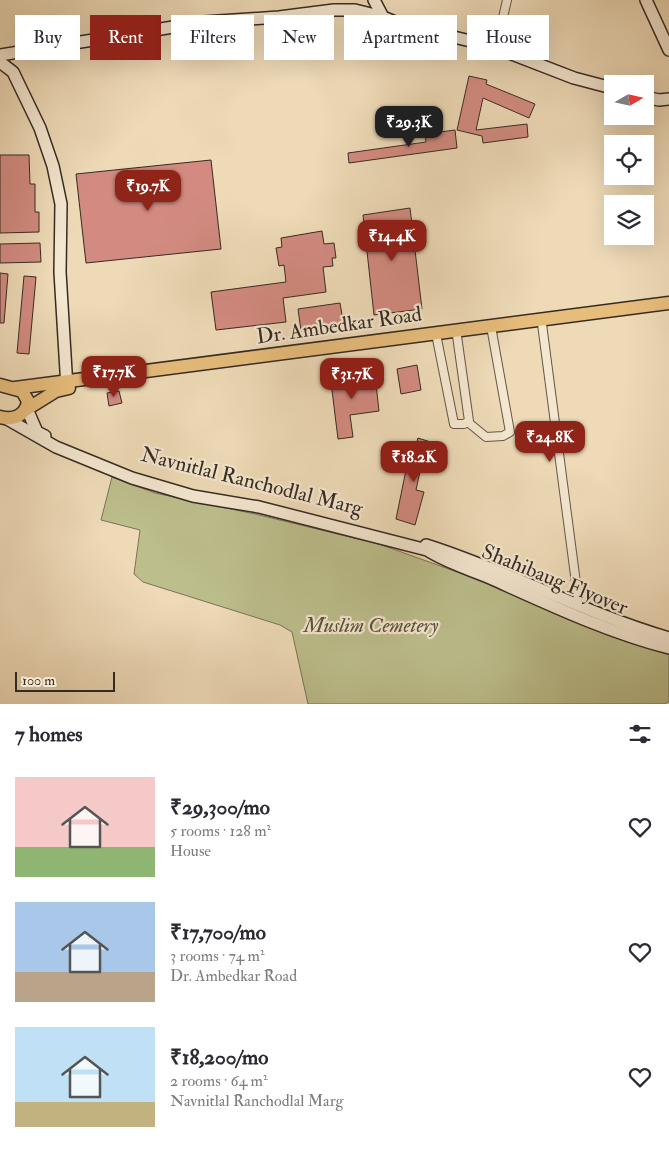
<!DOCTYPE html>
<html lang="en">
<head>
<meta charset="utf-8">
<style>
  :root { --surface:#fff; --page:#f2f2f3; --text:#2b2b33; --muted:#7c7c81; --accent:#8f2418 }
  body { margin:0; font-family:"IM FELL Double Pica",serif; background:var(--page); color:var(--text); height:100vh; display:flex; flex-direction:column; font-size:19px; white-space:nowrap }
  * { box-sizing:border-box; margin:0 }
  p { font-size:16px; color:var(--muted) }
  .icon { flex:none; width:28px; height:28px; fill:none; stroke:currentColor; stroke-width:2; stroke-linecap:round; stroke-linejoin:round }
  .map { position:relative; height:704px; overflow:hidden }
  .sheet { display:flex; flex-direction:column; background:var(--surface); flex:1 }
  .sheet>* { flex:none }
  .hud { position:absolute; left:15px; top:15px; width:640px; height:45px; display:flex; gap:10px }
  .needle { width:32px; rotate:81deg }
  .buttons { position:absolute; left:604px; top:75px; display:grid; gap:10px }
  .buttons a { display:grid; place-items:center; width:50px; height:50px; border-radius:0px; background:var(--surface); box-shadow:0 5px 20px #0002; font-size:25px }
  .scale { position:absolute; left:15px; bottom:12px; width:100px; box-sizing:border-box; padding-left:5px; border:2px solid #362b22; border-top:0; font-size:14px; line-height:18px; white-space:nowrap; color:#362b22; -webkit-text-stroke:4px #f4e7d0; paint-order:stroke }
  .price { position:absolute; translate:-50% -42px; padding:0 11px; border-radius:10px; background:var(--accent); color:#fff; font-size:16px; line-height:32px; filter:drop-shadow(0 1px 2px #0008) }
  .price::after { content:''; position:absolute; left:50%; top:30px; width:15px; height:11px; margin-left:-8px; background:inherit; clip-path:polygon(0 0,100% 0,50% 100%) }
  .price.on { background:#222; color:#fff }
  ul { padding:0; list-style:none }
  li { display:flex; align-items:center; gap:15px; height:125px; padding:0 15px }
  li span { display:grid; place-items:center; flex:none; width:140px; height:100px; border-radius:0px; color:#555 }
  li>.icon { margin-inline-start:auto }
  span .icon { width:60px; height:60px; fill:#fffc; stroke-width:1 }
  li b { font-size:21px }
  h2 { display:flex; justify-content:space-between; align-items:center; height:60px; padding:0 15px; font-size:21px }
  .tag { padding:0 18px; border-radius:0px; background:var(--surface); box-shadow:0 5px 20px #0002; font-size:18px; line-height:45px }
  .tag.on { background:var(--accent); color:#fff }
  .map>svg:first-child { display:block }
  .green { fill:#bcbe8c; stroke:#797457 }
  .building { fill:#d38b81; stroke:#362b22 }
  .lines { fill:none; stroke-linecap:round; stroke-linejoin:round }
  .street-casing { stroke:#645747; stroke-width:10 }
  .secondary-casing { stroke:#362b22; stroke-width:14 }
  .primary-casing { stroke:#362b22; stroke-width:15 }
  .street { stroke:#f4e7d0; stroke-width:8 }
  .secondary { stroke:#f4e7d0; stroke-width:11 }
  .primary { stroke:#e7bd7c; stroke-width:12 }
  .labels { text-anchor:middle; stroke-width:4.5; stroke-linejoin:round; paint-order:stroke }
  .street-label { font-size:21px; fill:#362b22; stroke:#f4e7d0 }
  .park-label { font-size:21px; font-style:italic; fill:#58503c; stroke:#f4e7d0 }
</style>
</head>
<body>
<div class="map">
<svg width="669" height="704" viewBox="0 0 669 704">
  <rect width="100%" height="100%" fill="#eedab7"/>
  <filter id="stains"><feTurbulence type="fractalNoise" baseFrequency=".004" numOctaves="4"/><feColorMatrix values="0 0 0 0 .2 0 0 0 0 .09 0 0 0 0 .02 0 0 0 .5 -.17"/></filter>
  <radialGradient id="worn" r=".72"><stop offset=".6" stop-color="#630" stop-opacity="0"/><stop offset="1" stop-color="#630" stop-opacity=".3"/></radialGradient>
  <polygon class="green" points="112,477 155,493 255,514 379,544 669,648 669,701 665,704 308,704 292,632 280,625 143,582 134,574 140,530 101,520"/>
  <g class="building">
    <polygon points="469,76 487,80 486,84 535,104 529,118 483,98 476,130 527,124 528,137 483,143 482,136 457,130"/>
    <polygon points="455,130 457,148 349,163 348,153 426,142 425,134"/>
    <polygon points="0,155 29,155 30,184 35,184 35,212 39,212 39,232 0,233"/>
    <polygon points="211,160 221,249 86,263 76,174"/>
    <polygon points="410,208 422,309 374,315 363,215"/>
    <polygon points="322,231 324,244 334,243 336,258 332,258 333,266 323,267 326,292 283,298 286,322 216,330 211,292 286,282 284,265 279,266 276,248 282,247 281,238"/>
    <polygon points="40,243 41,262 0,263 0,244"/>
    <polygon points="0,273 8,274 4,323 0,323"/>
    <polygon points="24,276 36,277 29,354 17,353"/>
    <polygon points="340,303 344,326 301,331 298,309"/>
    <polygon points="417,365 421,390 401,394 397,369"/>
    <polygon points="344,372 345,380 375,375 379,411 350,415 353,437 338,439 330,374"/>
    <polygon points="119,391 122,403 109,406 107,393"/>
    <polygon points="418,438 437,444 432,459 423,457 416,490 424,492 415,525 396,519 408,460 411,461"/>
  </g>
  <g class="lines">
    <defs>
      <g id="street">
        <polyline points="496,48 507,0"/>
        <polyline points="542,324 578,598"/>
        <polyline points="437,339 454,424 464,424 469,421 457,336"/>
        <polyline points="469,423 486,437 503,436 510,432 492,332"/>
      </g>
      <g id="secondary">
        <polyline points="374,0 383,17 400,24 491,46 574,78 612,88"/>
        <polyline points="646,0 669,50"/>
        <polyline points="0,55 204,22 279,17 334,10 355,10 383,17"/>
        <polyline points="0,62 13,72 40,128 53,166 61,204 60,272 67,388"/>
        <polyline points="645,97 659,100 669,99"/>
        <polyline points="27,409 37,432 45,436"/>
        <path d="M 7,419 L 56,447 L 132,478 L 193,496 L 259,507 L 427,550 C 447,563 469,569 490,578 C 548,604 607,632 669,648"/>
        <path d="M 426,545 C 509,571 586,614 669,638"/>
      </g>
      <g id="primary">
        <path d="M 0,385 L 22,391 L 28,401 C 26,415 14,421 0,417"/>
        <polyline points="15,388 669,303"/>
        <polyline points="27,409 56,391 69,388"/>
      </g>
    </defs>
    <use href="#street" class="street-casing"/>
    <use href="#secondary" class="secondary-casing"/>
    <use href="#primary" class="primary-casing"/>
    <use href="#street" class="street"/>
    <use href="#secondary" class="secondary"/>
    <use href="#primary" class="primary"/>
  </g>
  <g class="labels">
    <g class="street-label">
      <text transform="translate(339 325) rotate(-8)" y="7">Dr. Ambedkar Road</text>
      <text transform="translate(252 481) rotate(14)" y="7">Navnitlal Ranchodlal Marg</text>
      <text transform="translate(555 579) rotate(22)" y="7">Shahibaug Flyover</text>
    </g>
    <g class="park-label">
      <text x="371" y="632">Muslim Cemetery</text>
    </g>
  </g>
  <rect width="100%" height="100%" filter="url(#stains)"/>
  <rect width="100%" height="100%" fill="url(#worn)"/>
</svg>
<div class="buttons">
<a><svg class="needle" viewBox="-14 -14 28 28"><path d="M0-13l5 13h-10z" fill="#e53935"/><path d="M0 13l5-13h-10z" fill="#7c7c81"/></svg></a>
<a><svg class="icon" aria-label="locate" viewBox="0 0 24 24"><circle cx="12" cy="12" r="6"/><path d="M12 2v4M12 18v4M2 12h4M18 12h4"/></svg></a>
<a><svg class="icon" aria-label="layers" viewBox="0 0 24 24"><path d="M12 4l9 5-9 5-9-5zM3 14l9 5 9-5"/></svg></a>
</div>
<div class="scale">100 m</div>
<b class="price on" style="left:409px;top:148px">₹29.3K</b>
<b class="price" style="left:148px;top:212px">₹19.7K</b>
<b class="price" style="left:392px;top:262px">₹14.4K</b>
<b class="price" style="left:114px;top:398px">₹17.7K</b>
<b class="price" style="left:352px;top:400px">₹31.7K</b>
<b class="price" style="left:550px;top:463px">₹24.8K</b>
<b class="price" style="left:414px;top:483px">₹18.2K</b>
<div class="hud">
<a class="tag">Buy</a>
<a class="tag on">Rent</a>
<a class="tag">Filters</a>
<a class="tag">New</a>
<a class="tag">Apartment</a>
<a class="tag">House</a>
</div>
</div>
<section class="sheet">
<h2>7 homes<svg class="icon" aria-label="filters" viewBox="0 0 24 24"><path d="M4 7h16M4 17h16"/><circle cx="9" cy="7" r="2"/><circle cx="15" cy="17" r="2"/></svg></h2>
<ul>
<li><span style="background:linear-gradient(#f6c9c9 70%,#8fb573 0)"><svg class="icon" aria-label="home" viewBox="0 0 24 24"><path d="M3 11l9-7 9 7M6 9v11h12V9"/></svg></span><div><b>₹29,300/mo</b><p>5 rooms · 128 m²</p><p>House</p></div><svg class="icon" aria-label="heart" viewBox="0 0 24 24"><path d="M12 20l-8-8c-3-5 5-10 8-4 3-6 11-1 8 4z"/></svg></li>
<li><span style="background:linear-gradient(#a9c7e8 70%,#b9a48a 0)"><svg class="icon" aria-label="home" viewBox="0 0 24 24"><path d="M3 11l9-7 9 7M6 9v11h12V9"/></svg></span><div><b>₹17,700/mo</b><p>3 rooms · 74 m²</p><p>Dr. Ambedkar Road</p></div><svg class="icon" aria-label="heart" viewBox="0 0 24 24"><path d="M12 20l-8-8c-3-5 5-10 8-4 3-6 11-1 8 4z"/></svg></li>
<li><span style="background:linear-gradient(#bfe0f5 75%,#c2b280 0)"><svg class="icon" aria-label="home" viewBox="0 0 24 24"><path d="M3 11l9-7 9 7M6 9v11h12V9"/></svg></span><div><b>₹18,200/mo</b><p>2 rooms · 64 m²</p><p>Navnitlal Ranchodlal Marg</p></div><svg class="icon" aria-label="heart" viewBox="0 0 24 24"><path d="M12 20l-8-8c-3-5 5-10 8-4 3-6 11-1 8 4z"/></svg></li>
</ul>
</section>
</body>
</html>
